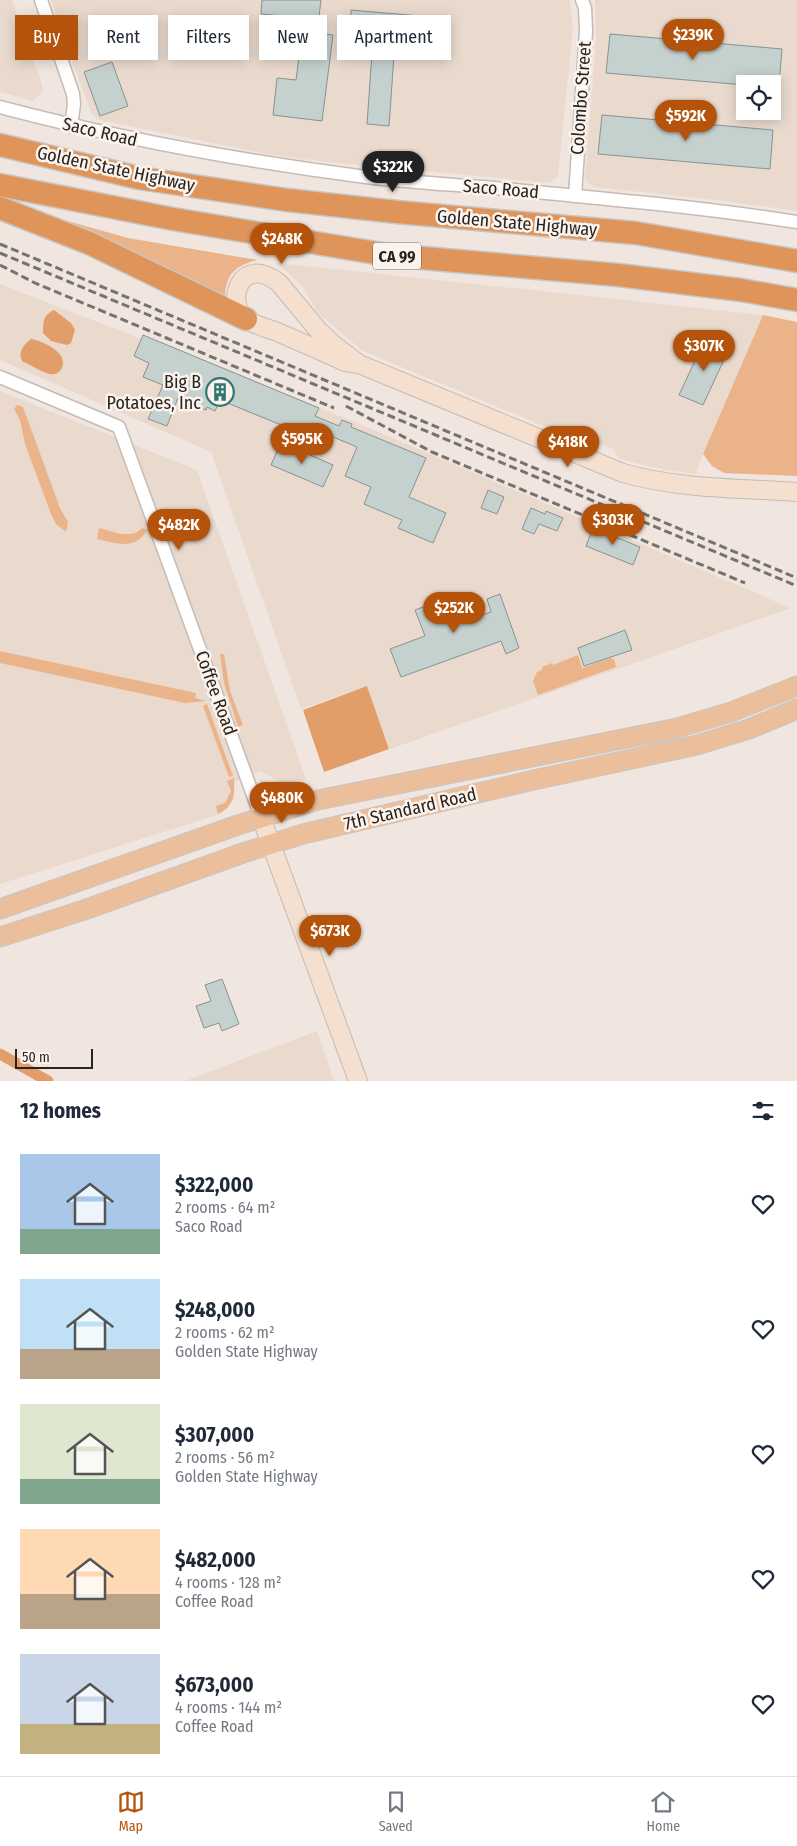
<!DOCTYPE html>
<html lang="en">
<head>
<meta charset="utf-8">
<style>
  :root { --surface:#fff; --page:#f2f2f3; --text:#1f2937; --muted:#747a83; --line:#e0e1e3; --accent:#b45309 }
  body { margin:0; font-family:"Fira Sans Condensed",sans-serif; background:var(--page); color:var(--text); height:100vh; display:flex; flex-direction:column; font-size:19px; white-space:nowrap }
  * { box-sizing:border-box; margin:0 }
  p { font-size:16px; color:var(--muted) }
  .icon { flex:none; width:28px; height:28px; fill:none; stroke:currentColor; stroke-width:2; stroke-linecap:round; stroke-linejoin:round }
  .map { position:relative; height:1081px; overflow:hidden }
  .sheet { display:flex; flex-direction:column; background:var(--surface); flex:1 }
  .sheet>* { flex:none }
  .banner { position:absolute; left:15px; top:15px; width:500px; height:45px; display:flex; gap:10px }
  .fabs { position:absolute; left:736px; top:75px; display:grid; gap:10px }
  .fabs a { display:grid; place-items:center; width:45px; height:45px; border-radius:0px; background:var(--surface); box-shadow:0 2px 12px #0003; font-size:25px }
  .scale { position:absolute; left:15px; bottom:12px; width:78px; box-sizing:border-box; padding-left:5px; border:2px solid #272421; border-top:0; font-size:14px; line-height:18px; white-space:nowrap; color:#272421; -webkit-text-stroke:4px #fdf3ed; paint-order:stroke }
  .price { position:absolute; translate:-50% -42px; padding:0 11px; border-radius:18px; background:var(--accent); color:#fff; font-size:16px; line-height:32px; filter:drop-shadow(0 1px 2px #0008) }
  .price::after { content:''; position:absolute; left:50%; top:30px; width:15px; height:11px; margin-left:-8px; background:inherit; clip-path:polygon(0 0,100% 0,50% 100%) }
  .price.on { background:#222; color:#fff }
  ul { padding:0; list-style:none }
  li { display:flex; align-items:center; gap:15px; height:125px; padding:0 20px }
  li span { display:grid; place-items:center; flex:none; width:140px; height:100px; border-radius:0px; color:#555 }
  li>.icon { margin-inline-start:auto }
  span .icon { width:60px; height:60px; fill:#fffc; stroke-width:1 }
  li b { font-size:21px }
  h2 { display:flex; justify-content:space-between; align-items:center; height:60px; padding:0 20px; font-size:21px }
  .chip { padding:0 18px; border-radius:0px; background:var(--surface); box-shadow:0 2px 12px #0003; font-size:18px; line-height:45px }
  .chip.on { background:var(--accent); color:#fff }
  .dock { display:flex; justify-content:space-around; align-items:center; height:70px; border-top:1px solid var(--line); background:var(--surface); font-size:14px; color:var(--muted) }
  .dock a { display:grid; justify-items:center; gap:2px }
  .dock .on { color:var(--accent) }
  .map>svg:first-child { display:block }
  .built { fill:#eadace; fill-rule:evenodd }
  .green { fill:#ebb389 }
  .water { fill:#e29d68 }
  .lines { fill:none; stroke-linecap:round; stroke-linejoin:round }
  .canal { stroke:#e29d68; stroke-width:11 }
  .building { fill:#c5d1cf; stroke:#879290 }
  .street-casing { stroke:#c4bbb5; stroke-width:15 }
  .secondary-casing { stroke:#c4bbb5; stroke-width:20 }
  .primary-casing { stroke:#c7c6c5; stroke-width:21 }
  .highway-casing { stroke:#c7c6c5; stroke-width:25 }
  .street { stroke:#fff; stroke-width:12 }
  .secondary { stroke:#f5dfce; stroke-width:18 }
  .primary { stroke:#ecbf9c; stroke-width:19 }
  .highway { stroke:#df955a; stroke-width:22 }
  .rail { stroke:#78726d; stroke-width:3; stroke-dasharray:8 4; stroke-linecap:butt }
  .labels { text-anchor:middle; stroke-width:5; stroke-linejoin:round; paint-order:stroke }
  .shield { fill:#fdf3ed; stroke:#67625e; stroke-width:1 }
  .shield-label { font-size:16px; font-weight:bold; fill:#272421 }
  .street-label { font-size:18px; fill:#272421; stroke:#fdf3ed }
  .poi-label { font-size:18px; fill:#272421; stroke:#fdf3ed; text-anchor:end }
</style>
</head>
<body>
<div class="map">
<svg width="797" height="1081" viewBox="0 0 797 1081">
  <rect width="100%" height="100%" fill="#f0e6df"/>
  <g class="built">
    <polygon points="0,0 12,0 42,84 43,91 33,101 0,92"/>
    <polygon points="51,0 570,0 573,29 558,176 549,183 327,162 267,154 99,120 91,113"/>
    <path d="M 595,0 L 797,0 L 797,211 L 725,201 L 593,187 L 585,179 L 596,37 ZM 745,84 L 772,84 L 772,111 L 745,111 Z"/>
    <polygon points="277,263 589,296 763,315 703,454 696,474 665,470 619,459 614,449 585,439 577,440 363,351 318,313 302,286"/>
    <polygon points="0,284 355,422 791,608 390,749 367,686 301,709 211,452 0,360"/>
    <polygon points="0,391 197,470 306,779 285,784 260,771 234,782 234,799 220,814 0,884"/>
    <polygon points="317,1031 334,1081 185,1081"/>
  </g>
  <g class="green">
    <path d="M 46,215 L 128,238 L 257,260 C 232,267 225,276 225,302 Z"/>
    <polygon points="763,315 797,322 797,476 724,473 712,466 703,454"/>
    <polygon points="17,405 23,407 60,508 68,522 66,532 56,524 51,514 25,444 20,420 14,409"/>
    <path d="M 99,528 C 112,531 132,540 142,528 L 147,530 C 136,551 116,543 97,539 Z"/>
    <polygon points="0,651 196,693 195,698 206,701 185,703 0,663"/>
    <polygon points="220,654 224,654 230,691 243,725 238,727 224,683"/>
    <polygon points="578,655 582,668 610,658 614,659 616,667 538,695 533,681 537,672 543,669 542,667 552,663 553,665"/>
    <polygon points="207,704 233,776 229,777 203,706"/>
    <path d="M 234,778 C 235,794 234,807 218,814 L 216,806 L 225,803 L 231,791 L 227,781 Z"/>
  </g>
  <g class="water">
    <path d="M 54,310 L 71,323 L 75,330 L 71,343 L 67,345 L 51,341 L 43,333 C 43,322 43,315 54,310 Z"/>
    <path d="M 31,339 C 40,340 56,348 61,356 C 66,364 61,376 50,374 C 41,372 31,365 22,361 C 18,352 23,345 31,339 Z"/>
    <polygon points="367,686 389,749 324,772 303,710"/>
  </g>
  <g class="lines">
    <polyline class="canal" points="0,1054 48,1081"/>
  </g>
  <g class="building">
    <polygon points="262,0 321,0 317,33 333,35 322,121 273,115 277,78 296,80 304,18 261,14"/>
    <polygon points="351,10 420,16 418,36 373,33 372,35 350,34"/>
    <polygon points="610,34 782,49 779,84 745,85 606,73"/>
    <polygon points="372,53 394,55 389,126 367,124"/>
    <polygon points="112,62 128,106 100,116 84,72"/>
    <polygon points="602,115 773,130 770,169 598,154"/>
    <polygon points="143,335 319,408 315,416 339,426 342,420 352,424 351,427 426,458 409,497 446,513 433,543 398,528 402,520 364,504 371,487 345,476 357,447 321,432 318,440 220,400 215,411 207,407 206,410 178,398 167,426 148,419 163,385 143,377 149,363 134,356"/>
    <polygon points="705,339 729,349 703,405 679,395"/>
    <polygon points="281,442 333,465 323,487 271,465"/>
    <polygon points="488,490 504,497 497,514 481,508"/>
    <polygon points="531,508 545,514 546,511 563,518 557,531 539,524 534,534 522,529"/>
    <polygon points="593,528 640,547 633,565 586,546"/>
    <polygon points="461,593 471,619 491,612 487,599 500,594 519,648 506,654 501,641 401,677 390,649 425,636 415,610"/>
    <polygon points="625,630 632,650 584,666 578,648"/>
    <polygon points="222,979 239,1024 222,1031 219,1023 204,1028 196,1006 211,1001 205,985"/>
  </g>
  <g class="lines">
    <defs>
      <g id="street">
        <polyline points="41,0 73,94 74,104 71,126"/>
        <path d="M 0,107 C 121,139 242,161 366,177 C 405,182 444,184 483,187 C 588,197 693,206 797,222"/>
        <polyline points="575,196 586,31 585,8 582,0"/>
        <polyline points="0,377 119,427 261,817"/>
      </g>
      <g id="secondary">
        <path d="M 359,364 L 334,345 L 318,330 L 279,283 C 241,253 224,302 246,319 C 254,325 266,328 275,331 C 298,341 322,351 345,362 L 359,364 L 623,473 C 679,489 739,488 797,492"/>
        <polyline points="261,817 358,1081"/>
      </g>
      <g id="primary">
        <polyline points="0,909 238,825 318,800 677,728 731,712 797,686"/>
        <polyline points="0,937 84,910 243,853 303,834 529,781 697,745 749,729 797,709"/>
      </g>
      <g id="highway">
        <polyline points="0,145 139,178 287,200 397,212 636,233 797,261"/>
        <polyline points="0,185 173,219 388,255 618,275 741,290 797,300"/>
        <polyline points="0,208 89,243 246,319"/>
      </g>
    </defs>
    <use href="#street" class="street-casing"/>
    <use href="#secondary" class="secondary-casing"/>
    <use href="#primary" class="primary-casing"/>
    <use href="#highway" class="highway-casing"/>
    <use href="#street" class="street"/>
    <use href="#secondary" class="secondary"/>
    <use href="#primary" class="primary"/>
    <use href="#highway" class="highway"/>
    <g class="rail">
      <polyline points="0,244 797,578"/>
      <polyline points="0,253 797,586"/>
      <polyline points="0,265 35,283 334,408"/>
      <polyline points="346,406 432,452 745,583"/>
    </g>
  </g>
  <defs>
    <symbol id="building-ring" viewBox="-11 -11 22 22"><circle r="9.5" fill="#fdf3ed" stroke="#2e766e" stroke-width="1.5"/><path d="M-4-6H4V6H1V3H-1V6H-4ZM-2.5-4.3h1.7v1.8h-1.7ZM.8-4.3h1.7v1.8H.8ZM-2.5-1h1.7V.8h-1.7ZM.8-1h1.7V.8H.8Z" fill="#2e766e"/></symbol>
  </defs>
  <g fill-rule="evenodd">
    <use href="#building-ring" x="204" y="376" width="32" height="32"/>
  </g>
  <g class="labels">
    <rect class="shield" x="373" y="242.5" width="48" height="27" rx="4"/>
    <g class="shield-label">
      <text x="397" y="262">CA 99</text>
    </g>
    <g class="street-label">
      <text transform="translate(581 98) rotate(-86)" y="6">Colombo Street</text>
      <text transform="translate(100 132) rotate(13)" y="6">Saco Road</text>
      <text transform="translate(116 169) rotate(12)" y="6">Golden State Highway</text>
      <text transform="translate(501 189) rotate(5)" y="6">Saco Road</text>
      <text transform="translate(517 223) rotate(5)" y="6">Golden State Highway</text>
      <text transform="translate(216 693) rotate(70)" y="6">Coffee Road</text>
      <text transform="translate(410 809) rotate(-13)" y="6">7th Standard Road</text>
    </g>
    <g class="poi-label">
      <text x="201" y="388">Big B<tspan x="201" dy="21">Potatoes, Inc</tspan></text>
    </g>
  </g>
</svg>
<div class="fabs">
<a><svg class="icon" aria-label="locate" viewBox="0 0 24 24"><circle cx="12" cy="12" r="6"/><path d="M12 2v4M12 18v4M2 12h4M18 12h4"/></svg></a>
</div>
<div class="scale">50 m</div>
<b class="price" style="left:693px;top:61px">$239K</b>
<b class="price" style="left:686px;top:142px">$592K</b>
<b class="price on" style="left:393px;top:193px">$322K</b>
<b class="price" style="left:282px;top:265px">$248K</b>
<b class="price" style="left:704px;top:372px">$307K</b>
<b class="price" style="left:302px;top:465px">$595K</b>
<b class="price" style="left:568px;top:468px">$418K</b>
<b class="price" style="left:613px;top:546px">$303K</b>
<b class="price" style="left:179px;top:551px">$482K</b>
<b class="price" style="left:454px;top:634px">$252K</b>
<b class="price" style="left:282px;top:824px">$480K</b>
<b class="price" style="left:330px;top:957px">$673K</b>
<div class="banner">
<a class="chip on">Buy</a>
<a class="chip">Rent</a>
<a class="chip">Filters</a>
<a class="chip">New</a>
<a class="chip">Apartment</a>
</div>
</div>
<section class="sheet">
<h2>12 homes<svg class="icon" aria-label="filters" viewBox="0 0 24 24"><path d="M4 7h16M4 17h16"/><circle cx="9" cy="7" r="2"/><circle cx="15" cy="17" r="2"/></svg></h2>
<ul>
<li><span style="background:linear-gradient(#a9c7e8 75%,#7fa58c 0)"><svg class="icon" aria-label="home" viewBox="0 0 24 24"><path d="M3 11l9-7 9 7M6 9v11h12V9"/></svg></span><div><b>$322,000</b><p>2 rooms · 64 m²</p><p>Saco Road</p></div><svg class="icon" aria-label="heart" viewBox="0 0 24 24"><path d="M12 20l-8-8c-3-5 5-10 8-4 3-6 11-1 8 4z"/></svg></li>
<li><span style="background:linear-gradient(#bfe0f5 70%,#b9a48a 0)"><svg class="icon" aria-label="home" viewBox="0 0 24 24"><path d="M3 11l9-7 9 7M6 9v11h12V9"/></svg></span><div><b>$248,000</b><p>2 rooms · 62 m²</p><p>Golden State Highway</p></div><svg class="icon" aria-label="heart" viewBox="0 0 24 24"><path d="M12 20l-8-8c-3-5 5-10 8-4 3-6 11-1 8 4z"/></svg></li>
<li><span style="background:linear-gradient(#dfe7d0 75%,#7fa58c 0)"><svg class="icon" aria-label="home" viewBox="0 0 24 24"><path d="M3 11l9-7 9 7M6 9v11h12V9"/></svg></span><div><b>$307,000</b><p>2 rooms · 56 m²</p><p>Golden State Highway</p></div><svg class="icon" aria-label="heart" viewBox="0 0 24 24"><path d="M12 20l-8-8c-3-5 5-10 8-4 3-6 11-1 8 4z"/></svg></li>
<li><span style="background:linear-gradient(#ffd9b3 65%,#b9a48a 0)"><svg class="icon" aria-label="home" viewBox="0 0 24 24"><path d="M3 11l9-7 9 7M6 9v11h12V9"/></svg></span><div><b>$482,000</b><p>4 rooms · 128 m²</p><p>Coffee Road</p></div><svg class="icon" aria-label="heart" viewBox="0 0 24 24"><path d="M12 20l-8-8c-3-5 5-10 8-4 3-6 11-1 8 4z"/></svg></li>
<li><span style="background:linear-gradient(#c9d6e8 70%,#c2b280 0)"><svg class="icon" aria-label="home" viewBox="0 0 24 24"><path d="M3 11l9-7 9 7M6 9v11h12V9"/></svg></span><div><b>$673,000</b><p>4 rooms · 144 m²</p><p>Coffee Road</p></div><svg class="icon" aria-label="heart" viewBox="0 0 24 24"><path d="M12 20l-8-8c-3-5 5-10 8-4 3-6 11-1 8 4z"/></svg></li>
</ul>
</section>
<nav class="dock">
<a class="on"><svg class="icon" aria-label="map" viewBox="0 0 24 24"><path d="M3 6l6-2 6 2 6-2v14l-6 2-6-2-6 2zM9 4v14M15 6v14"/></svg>Map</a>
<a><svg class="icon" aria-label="saved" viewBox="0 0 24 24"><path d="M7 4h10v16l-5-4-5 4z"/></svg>Saved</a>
<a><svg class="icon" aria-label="home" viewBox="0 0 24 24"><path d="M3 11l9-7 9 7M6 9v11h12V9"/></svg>Home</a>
</nav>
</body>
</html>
